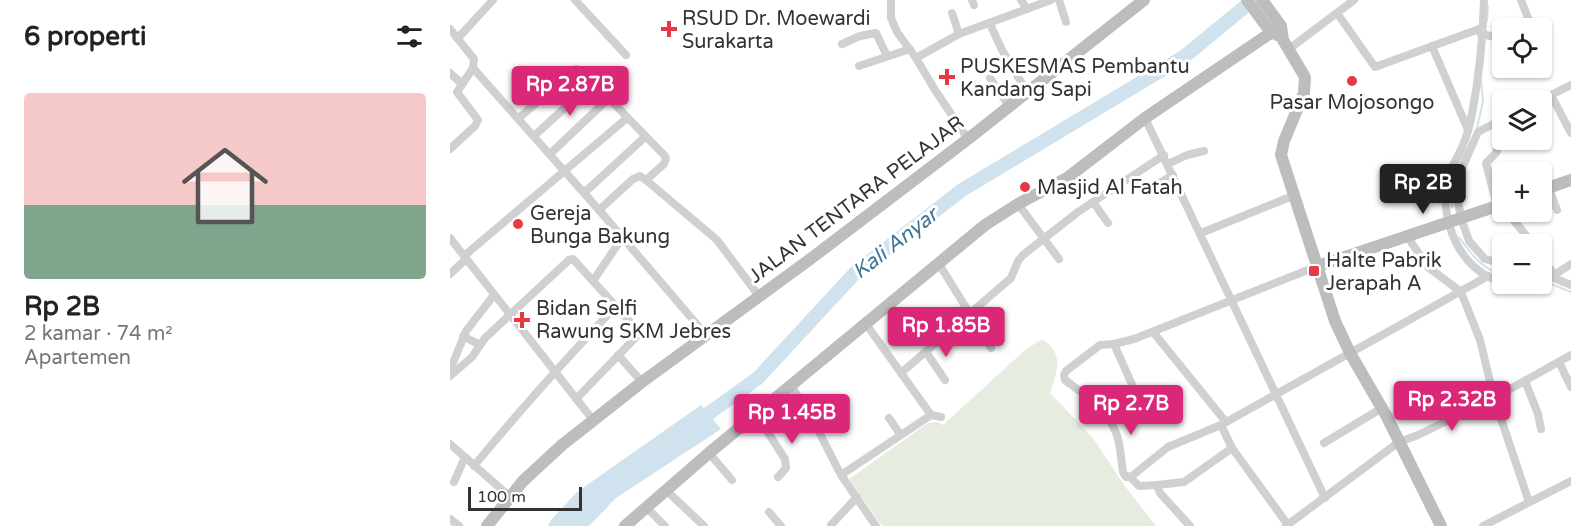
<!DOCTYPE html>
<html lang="id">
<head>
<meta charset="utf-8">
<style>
  :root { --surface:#fff; --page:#f2f2f2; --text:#222; --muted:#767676; --line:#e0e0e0; --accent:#db2777 }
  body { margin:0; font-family:"Varela Round",sans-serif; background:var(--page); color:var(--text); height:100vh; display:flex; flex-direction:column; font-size:22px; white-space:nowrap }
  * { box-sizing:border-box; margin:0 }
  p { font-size:20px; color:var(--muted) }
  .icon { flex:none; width:33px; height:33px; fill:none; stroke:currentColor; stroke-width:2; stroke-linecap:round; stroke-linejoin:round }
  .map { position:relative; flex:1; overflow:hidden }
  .sheet { display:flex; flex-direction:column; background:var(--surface); width:450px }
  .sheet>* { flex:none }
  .controls { position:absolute; left:1042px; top:18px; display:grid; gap:12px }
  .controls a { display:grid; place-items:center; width:60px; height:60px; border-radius:6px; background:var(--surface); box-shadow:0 2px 4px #0004; font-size:30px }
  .scale { position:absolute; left:18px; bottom:15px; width:114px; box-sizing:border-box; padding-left:6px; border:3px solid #333; border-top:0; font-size:16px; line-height:21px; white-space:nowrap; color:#333; -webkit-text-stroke:4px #fff; paint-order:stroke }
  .price { position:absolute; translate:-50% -51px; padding:0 14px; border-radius:6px; background:var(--accent); color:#fff; font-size:20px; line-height:39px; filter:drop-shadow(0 2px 3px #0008) }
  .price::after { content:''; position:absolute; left:50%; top:36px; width:18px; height:14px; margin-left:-9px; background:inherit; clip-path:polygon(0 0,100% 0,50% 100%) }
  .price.selected { background:#222; color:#fff }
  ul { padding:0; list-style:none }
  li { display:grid; align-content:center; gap:12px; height:318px; padding:0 24px }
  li+li { border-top:2px solid var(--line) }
  li span { display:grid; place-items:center; height:186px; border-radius:6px; color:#555 }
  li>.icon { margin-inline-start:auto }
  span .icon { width:108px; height:108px; fill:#fffc; stroke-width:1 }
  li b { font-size:26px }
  h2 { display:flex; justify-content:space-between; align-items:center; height:72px; padding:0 24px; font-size:26px }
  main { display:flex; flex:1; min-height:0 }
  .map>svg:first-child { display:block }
  .green { fill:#e6ecdf }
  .water { fill:#cfe2ee }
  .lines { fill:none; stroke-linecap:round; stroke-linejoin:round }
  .stream { stroke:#cfe2ee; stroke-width:2 }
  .river { stroke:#cfe2ee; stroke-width:14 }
  .street { stroke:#d0d0d0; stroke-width:8 }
  .secondary { stroke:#bdbdbd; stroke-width:12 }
  .poi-dot { fill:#e63946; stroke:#fff; stroke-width:2 }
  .labels { text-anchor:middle; stroke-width:6; stroke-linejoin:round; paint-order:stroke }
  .poi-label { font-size:20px; fill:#333; stroke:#fff; text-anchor:start }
  .street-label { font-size:20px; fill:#333; stroke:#fff }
  .water-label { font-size:21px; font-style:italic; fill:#3f7597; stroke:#fff }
</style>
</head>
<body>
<main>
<section class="sheet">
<h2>6 properti<svg class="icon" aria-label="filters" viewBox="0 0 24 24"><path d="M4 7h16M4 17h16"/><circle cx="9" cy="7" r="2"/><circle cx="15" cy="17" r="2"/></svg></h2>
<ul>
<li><span style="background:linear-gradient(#f6c9c9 60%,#7fa58c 0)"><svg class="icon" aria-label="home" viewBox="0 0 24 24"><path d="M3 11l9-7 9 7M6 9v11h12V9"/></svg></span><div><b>Rp 2B</b><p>2 kamar · 74 m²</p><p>Apartemen</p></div></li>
</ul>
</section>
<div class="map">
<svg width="1121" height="526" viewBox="0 0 1121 526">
  <rect width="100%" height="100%" fill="#fff"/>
  <path class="green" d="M 592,339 C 615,354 607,371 600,393 L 643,438 L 674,485 L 706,526 L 432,526 L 399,479 L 478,423 L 487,422 L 493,425 L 575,350 Z"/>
  <polygon class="water" points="251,405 271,429 166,498 139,526 98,526 101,520 127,492"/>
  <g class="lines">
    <g class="stream">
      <polyline points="1037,21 1038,6"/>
      <polyline points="1027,128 1033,101 1031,81"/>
      <path d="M 1002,207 C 1003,183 1005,170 1016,149"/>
      <path d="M 1009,237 C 1019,251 1034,273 1053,273"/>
      <polyline points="1092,280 1121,292"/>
    </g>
    <polyline class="river" points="244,424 308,378 406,272 512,190 735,56 803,0"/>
    <g class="street">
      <polyline points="125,0 176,55"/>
      <polyline points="441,0 441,18 447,32 466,58 485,90 518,139"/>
      <polyline points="522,0 524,5"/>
      <polyline points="571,0 577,9"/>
      <polyline points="609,0 616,22"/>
      <path d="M 1034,0 C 1033,38 1029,77 1022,114 C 1020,124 1017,136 1013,145 C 1008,157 1001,166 998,179 C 988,218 1010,273 1053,282"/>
      <polyline points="1071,0 1082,28"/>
      <polyline points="502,13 509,34"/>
      <polyline points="887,13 925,67 1032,28"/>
      <polyline points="540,24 552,50 577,92"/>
      <polyline points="0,29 24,59 23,68 7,92 28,120 25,126 0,149"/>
      <polyline points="1031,34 1045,37 1053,36"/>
      <polyline points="8,38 43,0"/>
      <polyline points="392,44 410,36 426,33 437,56"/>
      <polyline points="982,46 1018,130"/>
      <polyline points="839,49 904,0"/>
      <polyline points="466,58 509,34 601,0"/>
      <polyline points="409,66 460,49"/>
      <polyline points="23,68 149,210 256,335"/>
      <polyline points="0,73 11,83"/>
      <polyline points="540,78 559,106"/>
      <polyline points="1101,95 1121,133"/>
      <polyline points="1091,100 1121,85"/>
      <polyline points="695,118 875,498"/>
      <polyline points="68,119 123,70 127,69 137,76 215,156 216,159 214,164 196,180 190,176 183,179 149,210"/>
      <polyline points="1053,119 1028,132 1010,173 1007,195 1011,218 1019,241 1035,259 1053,264"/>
      <polyline points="84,136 143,82"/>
      <polyline points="100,154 159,98"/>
      <polyline points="718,164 737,155 754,151"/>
      <polyline points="196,180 267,240 309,296"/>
      <polyline points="707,185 723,175"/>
      <polyline points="1099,188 1107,210"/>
      <polyline points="134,193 195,137"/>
      <polyline points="643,202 658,223"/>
      <polyline points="568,204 609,259"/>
      <polyline points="1047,206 1036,163 1046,153 1052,135"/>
      <polyline points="1057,212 1083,244"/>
      <polyline points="751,233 845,195"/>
      <polyline points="957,236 978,267 1011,292 1030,340 1044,398 1079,502"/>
      <polyline points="0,238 143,420"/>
      <polyline points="14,256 177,118"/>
      <polyline points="1092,257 1104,275 1102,276"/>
      <polyline points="489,264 541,348"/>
      <path d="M 868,266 L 684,339 L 664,344 L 650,345 L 616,371 L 614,375 L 615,380 C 636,396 661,411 668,439 C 671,450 671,461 673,472 L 676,477 L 682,476 L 718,447 L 771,425 L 1038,276"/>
      <polyline points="1092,273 1121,285"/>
      <polyline points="0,274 16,259"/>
      <polyline points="1104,275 1121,264"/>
      <polyline points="143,281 172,238"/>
      <polyline points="1062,284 1080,287"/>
      <polyline points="416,324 481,415"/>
      <polyline points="703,332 776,422"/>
      <polyline points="13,336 30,345"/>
      <polyline points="476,352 495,380"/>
      <polyline points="168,355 192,382"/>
      <polyline points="1109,362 1121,387"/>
      <polyline points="0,370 16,331 44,295"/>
      <polyline points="451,373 561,278 568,261 573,255 628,212 714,155"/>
      <polyline points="0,376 22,357 35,338 119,260 123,259 190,333 126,399"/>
      <polyline points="1075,381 1088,414 1091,429"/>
      <polyline points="341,385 368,430 391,475 426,526"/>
      <polyline points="306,414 335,459 336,468 328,477"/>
      <polyline points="655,414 681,393 684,389 664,344"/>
      <polyline points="439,418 450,434"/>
      <polyline points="771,425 782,448 838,525"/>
      <polyline points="874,443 932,408"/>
      <polyline points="0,444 59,496"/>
      <polyline points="259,453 282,480"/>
      <path d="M 24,466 C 69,411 117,358 166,306"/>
      <polyline points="391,475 481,415 491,417"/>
      <polyline points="680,477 689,486 707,485 710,493 740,526"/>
      <polyline points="4,482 15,457"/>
      <polyline points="707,485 734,482 782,448"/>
      <polyline points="217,491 254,526"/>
      <polyline points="196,507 215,526"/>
      <polyline points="319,512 331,526"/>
      <polyline points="0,519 9,526"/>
      <polyline points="381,525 407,497"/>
      <polyline points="836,526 949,442 968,435 1044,398 1121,355"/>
      <polyline points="1033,526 1121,481"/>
    </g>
    <g class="secondary">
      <polyline points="797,0 817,27 827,35"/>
      <polyline points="812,0 831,26 833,40 855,77 854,93 834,141 831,155 885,321 900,353 937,417 991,526"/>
      <polyline points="1092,190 1121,180"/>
      <polyline points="868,266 1053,204"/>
      <polyline points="37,526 73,481 112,445 192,382 359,260 518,139 694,0"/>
      <polyline points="175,526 259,453 535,225 568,204 617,178 695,118 831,26"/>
    </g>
  </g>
  <g class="poi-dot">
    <path d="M216 20h6v6h6v6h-6v6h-6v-6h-6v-6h6z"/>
    <path d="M494 68h6v6h6v6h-6v6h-6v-6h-6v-6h6z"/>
    <circle cx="902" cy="81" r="6"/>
    <circle cx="575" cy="187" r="6"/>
    <circle cx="68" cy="224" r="6"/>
    <rect x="858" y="265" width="12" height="12" rx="3"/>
    <path d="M69 311h6v6h6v6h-6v6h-6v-6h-6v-6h6z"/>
  </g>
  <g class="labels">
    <g class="poi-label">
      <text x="232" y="25">RSUD Dr. Moewardi<tspan x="232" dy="23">Surakarta</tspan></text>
      <text x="510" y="73">PUSKESMAS Pembantu<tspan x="510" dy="23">Kandang Sapi</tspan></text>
      <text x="902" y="109" text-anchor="middle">Pasar Mojosongo</text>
      <text x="587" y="194">Masjid Al Fatah</text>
      <text x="80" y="220">Gereja<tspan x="80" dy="23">Bunga Bakung</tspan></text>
      <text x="876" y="267">Halte Pabrik<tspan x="876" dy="23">Jerapah A</tspan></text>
      <text x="86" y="315">Bidan Selfi<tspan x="86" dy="23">Rawung SKM Jebres</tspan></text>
    </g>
    <g class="street-label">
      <text transform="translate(406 199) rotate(-37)" y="7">JALAN TENTARA PELAJAR</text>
    </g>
    <g class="water-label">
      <text transform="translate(445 243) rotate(-38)" y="7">Kali Anyar</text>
    </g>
  </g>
</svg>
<div class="controls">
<a><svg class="icon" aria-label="locate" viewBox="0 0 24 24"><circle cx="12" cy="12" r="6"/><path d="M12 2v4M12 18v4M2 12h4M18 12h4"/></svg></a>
<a><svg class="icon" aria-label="layers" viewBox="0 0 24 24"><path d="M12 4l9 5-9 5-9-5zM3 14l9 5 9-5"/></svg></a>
<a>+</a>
<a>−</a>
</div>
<div class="scale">100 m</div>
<b class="price" style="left:120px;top:117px">Rp 2.87B</b>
<b class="price selected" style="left:973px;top:215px">Rp 2B</b>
<b class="price" style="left:496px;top:358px">Rp 1.85B</b>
<b class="price" style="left:1002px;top:432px">Rp 2.32B</b>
<b class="price" style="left:681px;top:436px">Rp 2.7B</b>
<b class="price" style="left:342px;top:445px">Rp 1.45B</b>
</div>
</main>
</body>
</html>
